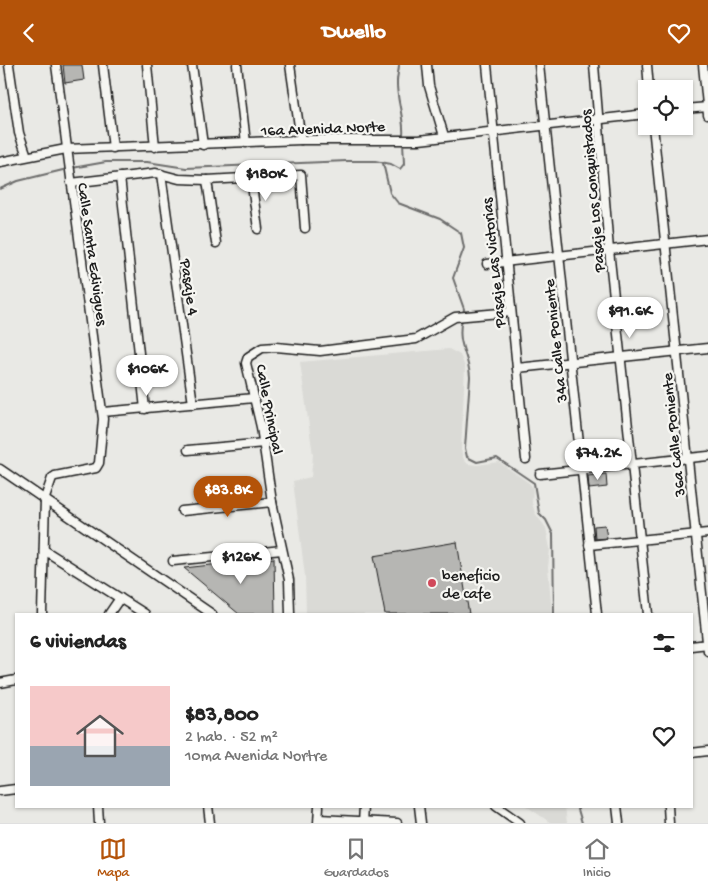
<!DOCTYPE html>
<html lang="es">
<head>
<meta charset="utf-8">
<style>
  :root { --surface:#fff; --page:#f2f2f2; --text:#222; --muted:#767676; --line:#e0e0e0; --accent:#b45309 }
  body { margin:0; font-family:"Gochi Hand",sans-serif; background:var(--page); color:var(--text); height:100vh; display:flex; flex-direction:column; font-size:19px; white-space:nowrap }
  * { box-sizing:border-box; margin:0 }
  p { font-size:16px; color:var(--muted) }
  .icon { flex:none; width:28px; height:28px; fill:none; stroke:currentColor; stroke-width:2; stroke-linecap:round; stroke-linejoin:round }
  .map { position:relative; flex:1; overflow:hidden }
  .sheet { position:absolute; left:15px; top:548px; width:678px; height:195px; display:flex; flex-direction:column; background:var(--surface); border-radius:0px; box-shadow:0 1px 4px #0004 }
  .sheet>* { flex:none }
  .controls { position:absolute; left:638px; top:15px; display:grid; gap:10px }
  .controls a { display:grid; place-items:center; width:55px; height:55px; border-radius:0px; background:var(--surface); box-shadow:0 1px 4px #0004; font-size:25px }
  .price { position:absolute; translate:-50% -42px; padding:0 11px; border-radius:18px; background:#fff; color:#222; font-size:16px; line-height:32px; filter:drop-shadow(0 1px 2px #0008) }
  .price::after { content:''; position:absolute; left:50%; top:30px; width:15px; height:11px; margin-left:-8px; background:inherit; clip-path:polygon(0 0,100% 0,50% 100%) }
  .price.on { background:var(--accent); color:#fff }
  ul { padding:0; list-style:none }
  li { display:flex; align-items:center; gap:15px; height:125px; padding:0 15px }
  li span { display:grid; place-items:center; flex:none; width:140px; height:100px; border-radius:0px; color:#555 }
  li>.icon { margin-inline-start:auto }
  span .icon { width:60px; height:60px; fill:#fffc; stroke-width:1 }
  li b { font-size:21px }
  h2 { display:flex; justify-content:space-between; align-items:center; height:60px; padding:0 15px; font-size:21px }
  header { display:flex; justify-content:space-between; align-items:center; height:65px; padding:0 15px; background:var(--accent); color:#fff; font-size:22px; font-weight:800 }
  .tabs { display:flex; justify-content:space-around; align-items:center; height:70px; border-top:1px solid var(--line); background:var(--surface); font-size:14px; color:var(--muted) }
  .tabs a { display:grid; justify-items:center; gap:2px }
  .tabs .on { color:var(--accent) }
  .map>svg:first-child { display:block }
  .built { fill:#dadad6 }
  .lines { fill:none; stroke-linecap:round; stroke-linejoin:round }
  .stream { stroke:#6d6d6c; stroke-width:2 }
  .building { fill:#b6b6b3; stroke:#1c1c1c }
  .minor-casing { stroke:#1c1c1c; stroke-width:11 }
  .minor { stroke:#f6f6f2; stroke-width:8 }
  .poi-dot { fill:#d1495b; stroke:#f6f6f2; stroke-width:2 }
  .labels { text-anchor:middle; stroke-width:4.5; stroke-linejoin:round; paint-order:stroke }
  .street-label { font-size:16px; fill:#1c1c1c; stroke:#f6f6f2 }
  .poi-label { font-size:16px; fill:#1c1c1c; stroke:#f6f6f2; text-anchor:start }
</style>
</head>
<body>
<header><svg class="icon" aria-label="back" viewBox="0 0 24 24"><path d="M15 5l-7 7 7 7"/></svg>Dwello<svg class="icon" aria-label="heart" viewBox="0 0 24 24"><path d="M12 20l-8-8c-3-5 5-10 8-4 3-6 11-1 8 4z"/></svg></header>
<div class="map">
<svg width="708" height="758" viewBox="0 0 708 758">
  <rect width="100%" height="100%" fill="#e9e9e5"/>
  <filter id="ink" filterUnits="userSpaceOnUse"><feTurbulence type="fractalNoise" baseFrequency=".02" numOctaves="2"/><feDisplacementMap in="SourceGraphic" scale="10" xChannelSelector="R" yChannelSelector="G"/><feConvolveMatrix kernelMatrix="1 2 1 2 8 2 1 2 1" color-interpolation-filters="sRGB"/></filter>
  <g filter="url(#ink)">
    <g class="built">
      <polygon points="449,284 460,290 465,302 461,385 464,395 468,399 477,400 499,397 529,418 533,423 532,438 535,448 546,463 550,484 548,502 552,549 306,549 305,511 293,416 311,412 313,390 300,297"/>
      <polygon points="526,741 565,741 567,758 551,758"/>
    </g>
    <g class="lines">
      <g class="stream">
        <path d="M 399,0 C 399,5 397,11 397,16 C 396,35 405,53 403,72"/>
        <polyline points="383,98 390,128 398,138 440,154 461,168 464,183 453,213 464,244 463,249"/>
        <polyline points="72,103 106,97 147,97 186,103 347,96 375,96 391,99 400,104 404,99 403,77"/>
        <polyline points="0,124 18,116 67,104"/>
        <path d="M 462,254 C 456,280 469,289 470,312 L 465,383 L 467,392 L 477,397 L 497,393 L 534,418 L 539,448 L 546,455 L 553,469 L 554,549"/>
        <polyline points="577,741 582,758"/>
      </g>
    </g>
    <g class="building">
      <polygon points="63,0 82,0 84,15 65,18"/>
      <polygon points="601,386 601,395 587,396 586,387"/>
      <polygon points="606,409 607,422 589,424 588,411"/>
      <polygon points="605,460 607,473 595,474 594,461"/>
      <polygon points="457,477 469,549 385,549 374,491"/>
      <polygon points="274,493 275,549 239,549 184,503"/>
    </g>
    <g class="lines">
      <defs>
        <g id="minor">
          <polyline points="9,0 19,68 27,91"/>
          <polyline points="103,0 113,83"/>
          <polyline points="147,0 155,82"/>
          <polyline points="192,0 203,80"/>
          <polyline points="237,0 246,78"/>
          <polyline points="290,0 301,75"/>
          <polyline points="427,0 429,21 444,71"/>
          <polyline points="487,0 526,394"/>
          <polyline points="539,0 597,549"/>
          <polyline points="594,0 609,185 648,549"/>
          <polyline points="647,0 649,24"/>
          <polyline points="703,0 708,50"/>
          <polyline points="684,44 708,42"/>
          <polyline points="653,61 708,586"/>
          <polyline points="0,97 66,84 301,75 419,75 646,49"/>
          <polyline points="161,109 193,339"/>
          <polyline points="120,112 145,344"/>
          <polyline points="251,113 258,164"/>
          <polyline points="207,115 216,178"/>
          <polyline points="71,118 156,108 179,114 207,115 301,110 305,163"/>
          <polyline points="487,199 708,174"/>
          <polyline points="517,303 708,283"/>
          <polyline points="103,347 254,333"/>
          <polyline points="188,385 264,378"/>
          <polyline points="0,404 212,549"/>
          <polyline points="540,409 708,391"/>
          <polyline points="182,446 272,437"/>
          <polyline points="589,480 708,468"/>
          <polyline points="44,485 145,549"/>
          <polyline points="173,496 282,485"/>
          <polyline points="42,549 45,433 52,413 55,411 96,403 99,398 103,354 56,0"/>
          <polyline points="109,549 120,533"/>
          <polyline points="290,549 289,515 272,437 261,362 246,298 248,292 262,283 276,282 320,286 416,274 455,252 511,247"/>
          <polyline points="691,581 708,579"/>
          <polyline points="0,618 16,615"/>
          <polyline points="691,688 708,686"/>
          <polyline points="0,726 16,724"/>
          <polyline points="98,741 99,758"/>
          <polyline points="208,741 210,758"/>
          <polyline points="419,741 421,758"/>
          <polyline points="496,741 520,758"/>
          <polyline points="617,741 619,758"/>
          <polyline points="668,741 669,758"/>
          <polyline points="319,754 397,758"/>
          <polyline points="318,758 319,741"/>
          <polyline points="363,758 364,741"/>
        </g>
      </defs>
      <use href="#minor" class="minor-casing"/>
      <use href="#minor" class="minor"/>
    </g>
  </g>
  <circle class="poi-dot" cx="432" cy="518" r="5"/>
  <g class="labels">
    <g class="street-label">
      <text transform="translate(323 62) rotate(-2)" y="6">16a Avenida Norte</text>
      <text transform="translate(591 126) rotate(-95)" y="6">Pasaje Los Conquistados</text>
      <text transform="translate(94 189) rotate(82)" y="6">Calle Santa Edivigues</text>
      <text transform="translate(492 198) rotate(-96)" y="6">Pasaje Las Victorias</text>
      <text transform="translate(191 222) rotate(82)" y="6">Pasaje 4</text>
      <text transform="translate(554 276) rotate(-96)" y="6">34a Calle Poniente</text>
      <text transform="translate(271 344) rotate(79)" y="6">Calle Principal</text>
      <text transform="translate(672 370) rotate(-96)" y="6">36a Calle Poniente</text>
    </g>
    <g class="poi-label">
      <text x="442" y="515">beneficio<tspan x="442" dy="18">de cafe</tspan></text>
    </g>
  </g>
</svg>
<div class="controls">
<a><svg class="icon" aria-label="locate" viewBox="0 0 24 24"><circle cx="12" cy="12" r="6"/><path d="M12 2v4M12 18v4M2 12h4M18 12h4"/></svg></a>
</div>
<b class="price" style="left:266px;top:137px">$180K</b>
<b class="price" style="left:630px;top:274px">$91.6K</b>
<b class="price" style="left:147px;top:332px">$106K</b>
<b class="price" style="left:598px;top:416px">$74.2K</b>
<b class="price on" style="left:228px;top:453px">$83.8K</b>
<b class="price" style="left:241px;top:520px">$126K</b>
<section class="sheet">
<h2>6 viviendas<svg class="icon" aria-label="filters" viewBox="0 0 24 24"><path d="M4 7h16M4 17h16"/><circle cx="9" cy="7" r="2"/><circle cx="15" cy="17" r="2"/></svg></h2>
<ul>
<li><span style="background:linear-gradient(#f6c9c9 60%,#9aa5b1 0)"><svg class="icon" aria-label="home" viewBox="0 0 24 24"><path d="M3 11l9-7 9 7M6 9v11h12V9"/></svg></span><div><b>$83,800</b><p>2 hab. · 52 m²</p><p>10ma Avenida Nortre</p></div><svg class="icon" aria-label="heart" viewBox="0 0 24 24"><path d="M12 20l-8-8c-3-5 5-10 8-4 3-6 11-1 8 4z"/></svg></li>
</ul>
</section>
</div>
<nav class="tabs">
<a class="on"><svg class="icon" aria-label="map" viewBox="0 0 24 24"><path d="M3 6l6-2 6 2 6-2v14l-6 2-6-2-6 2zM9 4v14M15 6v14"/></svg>Mapa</a>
<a><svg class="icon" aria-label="saved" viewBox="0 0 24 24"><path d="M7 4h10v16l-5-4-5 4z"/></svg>Guardados</a>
<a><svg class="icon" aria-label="home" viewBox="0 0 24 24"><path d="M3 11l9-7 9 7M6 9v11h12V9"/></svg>Inicio</a>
</nav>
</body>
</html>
